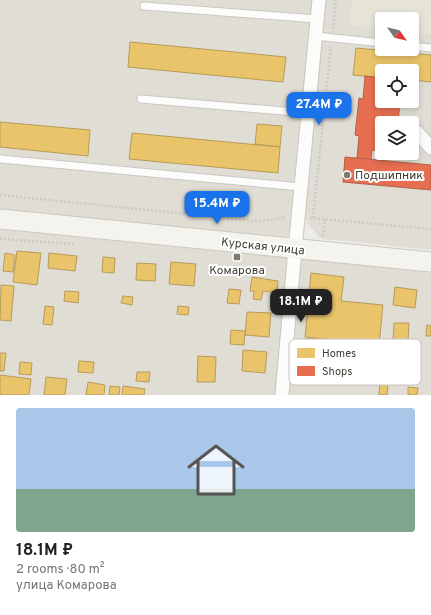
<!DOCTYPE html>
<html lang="en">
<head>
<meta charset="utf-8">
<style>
  :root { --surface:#fff; --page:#f2f2f2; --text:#222; --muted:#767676; --accent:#1a73e8 }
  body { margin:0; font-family:Overpass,sans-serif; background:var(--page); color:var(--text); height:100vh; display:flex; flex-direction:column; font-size:15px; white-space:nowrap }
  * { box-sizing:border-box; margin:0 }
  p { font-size:13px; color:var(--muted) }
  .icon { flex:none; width:22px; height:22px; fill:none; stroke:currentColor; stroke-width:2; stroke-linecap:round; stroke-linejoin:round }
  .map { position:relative; height:395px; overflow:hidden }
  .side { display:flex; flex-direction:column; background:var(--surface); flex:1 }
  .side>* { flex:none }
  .needle { width:26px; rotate:124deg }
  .controls { position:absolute; left:375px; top:12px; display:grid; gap:8px }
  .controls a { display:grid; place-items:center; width:44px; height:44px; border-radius:4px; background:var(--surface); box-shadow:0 2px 6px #0003; font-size:20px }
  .price { position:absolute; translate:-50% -34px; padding:0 9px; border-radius:8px; background:var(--accent); color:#fff; font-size:13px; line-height:26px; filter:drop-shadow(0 1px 2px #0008) }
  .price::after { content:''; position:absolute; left:50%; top:24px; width:12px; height:9px; margin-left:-6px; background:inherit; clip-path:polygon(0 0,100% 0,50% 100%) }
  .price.on { background:#222; color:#fff }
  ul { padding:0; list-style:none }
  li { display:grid; align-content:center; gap:8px; height:212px; padding:0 16px }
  li span { display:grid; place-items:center; height:124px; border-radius:4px; color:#555 }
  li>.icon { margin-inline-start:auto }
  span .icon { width:72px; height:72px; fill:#fffc; stroke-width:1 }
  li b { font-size:17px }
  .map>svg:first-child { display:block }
  .residential { fill:#e0ddd5; fill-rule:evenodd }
  .education { fill:#e6e3d7 }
  .homes { fill:#e9c46a; stroke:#b79b5a }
  .shops { fill:#e76f51; stroke:#b56049 }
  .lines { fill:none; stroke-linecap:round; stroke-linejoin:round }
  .lane-casing { stroke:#c9c7c3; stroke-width:9 }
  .street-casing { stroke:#c9c7c3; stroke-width:15 }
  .secondary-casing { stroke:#cac8bf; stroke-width:21 }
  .path { stroke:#cbcac6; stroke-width:2.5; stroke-dasharray:2 2; stroke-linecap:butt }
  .lane { stroke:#fcfcfb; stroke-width:7 }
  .street { stroke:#fcfcfb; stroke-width:13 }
  .secondary { stroke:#f4f3ee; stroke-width:19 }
  .poi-dot { fill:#7d7973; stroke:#fff; stroke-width:1.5 }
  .labels { text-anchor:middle; stroke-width:4; stroke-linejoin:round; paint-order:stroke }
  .poi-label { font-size:12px; fill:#413c35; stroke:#fff; text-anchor:start }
  .street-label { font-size:12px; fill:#413c35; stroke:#fff }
  .key { fill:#fff; stroke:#c6c4c2; stroke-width:1 }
  .key-label { font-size:11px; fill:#413c35 }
</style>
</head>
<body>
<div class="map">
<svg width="431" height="395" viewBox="0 0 431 395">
  <rect width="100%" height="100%" fill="#ecebe7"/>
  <g class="residential">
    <polygon points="0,0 313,0 290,227 288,236 281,239 0,213"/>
    <path d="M 326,0 L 431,0 L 431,250 L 325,239 L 320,238 L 308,224 L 305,218 ZM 382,19 L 412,19 L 412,49 L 382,49 ZM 382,71 L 412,71 L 412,101 L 382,101 ZM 382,123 L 412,123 L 412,153 L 382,153 Z"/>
    <polygon points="0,229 431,270 431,395 0,395"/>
  </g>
  <polygon class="education" points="352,0 431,0 431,35 412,33 412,19 382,19 382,29 349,26"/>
  <g class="homes">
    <polygon points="130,42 286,57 283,82 128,67"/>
    <polygon points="356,48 431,55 431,82 412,80 412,71 382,71 382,78 353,75"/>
    <polygon points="0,122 90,130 88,156 0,147"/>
    <polygon points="257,124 282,126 280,147 255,144"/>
    <polygon points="132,133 280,147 278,173 129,159"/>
    <polygon points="17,251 41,253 37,285 13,282"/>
    <polygon points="5,253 15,255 13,272 3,271"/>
    <polygon points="49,253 77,256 75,271 48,268"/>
    <polygon points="103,257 115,258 114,273 102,272"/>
    <polygon points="171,262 196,264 194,286 169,284"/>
    <polygon points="137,263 156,264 155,281 136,280"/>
    <polygon points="311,273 344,277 341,301 383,305 379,345 305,337"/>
    <polygon points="252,277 278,281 277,293 263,291 261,300 253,299 254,291 250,291"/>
    <polygon points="1,285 14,286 11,321 0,320"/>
    <polygon points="395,287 417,290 415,308 393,305"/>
    <polygon points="229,289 241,290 239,304 227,303"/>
    <polygon points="65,291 79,292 78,303 64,301"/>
    <polygon points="123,296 133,297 132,305 121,303"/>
    <polygon points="45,306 54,307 52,325 43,324"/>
    <polygon points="178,306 189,307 188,315 177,314"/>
    <polygon points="247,312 271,313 269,337 245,335"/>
    <polygon points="394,323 409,323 408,340 393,340"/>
    <polygon points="427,325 431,326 431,336 426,336"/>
    <polygon points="231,330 245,331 244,345 230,344"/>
    <polygon points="307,338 341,342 339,356 305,353"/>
    <polygon points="243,350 267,352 265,373 242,371"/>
    <polygon points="0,353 6,353 4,371 0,371"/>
    <polygon points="198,356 216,357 215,382 197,382"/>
    <polygon points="79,361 94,362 93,373 78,372"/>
    <polygon points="20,362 32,363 31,375 19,374"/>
    <polygon points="137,372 150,372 149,382 136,381"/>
    <polygon points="0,375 31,379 29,395 0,395"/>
    <polygon points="46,377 67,379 65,395 44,395"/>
    <polygon points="88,382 105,385 104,395 86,395"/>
    <polygon points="380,384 388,385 387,395 379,395"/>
    <polygon points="110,386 120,387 119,395 109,395"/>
    <polygon points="123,386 145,389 144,395 122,395"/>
    <polygon points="408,387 418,388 417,395 408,395"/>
  </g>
  <g class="shops">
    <polygon points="365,76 382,78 382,101 400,101 398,123 382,123 382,151 372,150 371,160 357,158 359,136 355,135 359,98 363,99"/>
    <polygon points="345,157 431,165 431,190 343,182"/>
  </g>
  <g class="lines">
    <defs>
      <g id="lane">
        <polyline points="144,6 317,19"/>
        <polyline points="315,36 382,43"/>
        <polyline points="412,46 431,48"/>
        <polyline points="141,99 308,113"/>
        <polyline points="0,159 301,187"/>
      </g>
      <g id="street">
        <polyline points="417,132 431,148"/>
        <polyline points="282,395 295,249 319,0"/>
      </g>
      <polyline id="secondary" points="0,219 431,262"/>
    </defs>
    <use href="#lane" class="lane-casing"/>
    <use href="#street" class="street-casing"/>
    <use href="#secondary" class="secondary-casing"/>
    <g class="path">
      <polyline points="333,29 336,0"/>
      <polyline points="0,195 256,221 272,220 285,217"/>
      <polyline points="310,218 431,229"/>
      <polyline points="313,218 331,46"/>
      <polyline points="323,236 325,219"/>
      <polyline points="0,239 74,244"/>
    </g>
    <use href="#lane" class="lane"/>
    <use href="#street" class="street"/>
    <use href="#secondary" class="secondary"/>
  </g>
  <g class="poi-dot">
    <circle cx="347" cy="175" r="4"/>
    <rect x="233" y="253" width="8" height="8" rx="2"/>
  </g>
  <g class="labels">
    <g class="poi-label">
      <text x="355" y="179">Подшипник</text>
      <text x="237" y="274" text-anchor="middle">Комарова</text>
    </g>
    <g class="street-label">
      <text transform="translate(263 246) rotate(6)" y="4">Курская улица</text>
    </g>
  </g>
  <rect x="289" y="339" width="132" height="46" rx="6" class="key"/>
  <rect x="297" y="348" width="18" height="10" fill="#e9c46a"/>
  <rect x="297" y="366" width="18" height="10" fill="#e76f51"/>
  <g class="key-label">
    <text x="322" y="357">Homes</text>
    <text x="322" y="375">Shops</text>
  </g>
</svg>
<div class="controls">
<a><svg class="needle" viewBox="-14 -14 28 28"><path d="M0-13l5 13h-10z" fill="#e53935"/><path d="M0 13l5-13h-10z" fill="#767676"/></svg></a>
<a><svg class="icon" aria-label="locate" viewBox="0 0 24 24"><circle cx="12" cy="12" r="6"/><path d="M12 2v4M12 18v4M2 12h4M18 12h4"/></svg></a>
<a><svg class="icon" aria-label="layers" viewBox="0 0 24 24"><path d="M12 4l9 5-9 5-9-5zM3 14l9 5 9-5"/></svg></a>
</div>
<b class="price" style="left:319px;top:126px">27.4M ₽</b>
<b class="price" style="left:217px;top:225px">15.4M ₽</b>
<b class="price on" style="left:301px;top:323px">18.1M ₽</b>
</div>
<section class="side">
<ul>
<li><span style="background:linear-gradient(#a9c7e8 65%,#7fa58c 0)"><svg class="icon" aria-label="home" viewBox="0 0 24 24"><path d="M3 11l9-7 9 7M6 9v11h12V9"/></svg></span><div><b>18.1M ₽</b><p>2 rooms · 80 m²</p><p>улица Комарова</p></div></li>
</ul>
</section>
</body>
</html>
